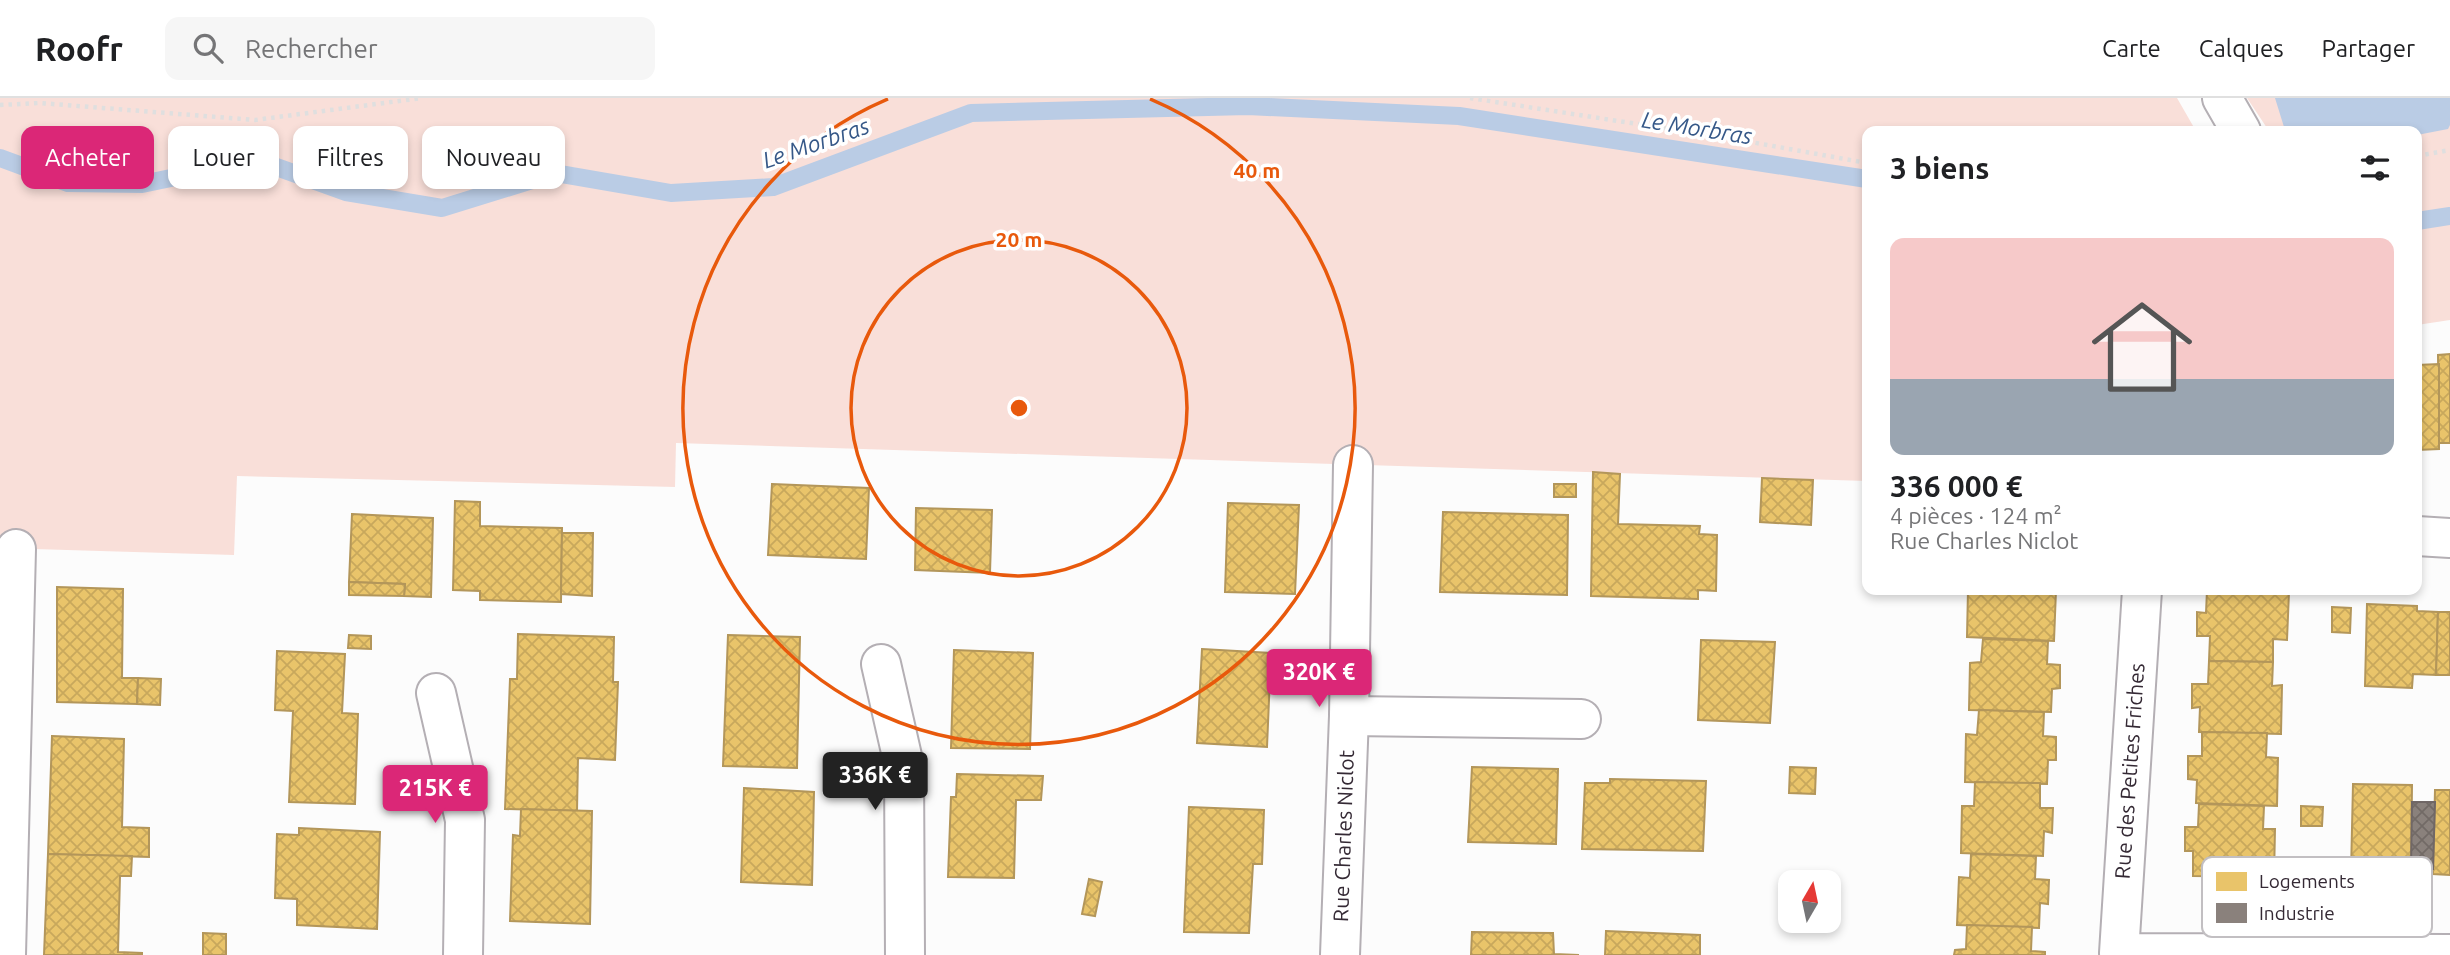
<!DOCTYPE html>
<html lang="fr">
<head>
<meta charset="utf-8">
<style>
  :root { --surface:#fff; --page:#f6f6f6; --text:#202124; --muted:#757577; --line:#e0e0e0; --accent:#db2777 }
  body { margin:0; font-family:Ubuntu,sans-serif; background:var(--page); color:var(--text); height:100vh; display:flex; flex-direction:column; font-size:26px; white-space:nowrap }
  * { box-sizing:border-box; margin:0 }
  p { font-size:23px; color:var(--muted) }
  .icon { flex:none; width:38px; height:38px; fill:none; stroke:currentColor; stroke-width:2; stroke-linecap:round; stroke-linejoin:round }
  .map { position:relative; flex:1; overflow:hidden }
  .side { position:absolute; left:1862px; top:28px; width:560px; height:469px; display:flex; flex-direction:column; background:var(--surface); border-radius:14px; box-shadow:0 4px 10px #0003 }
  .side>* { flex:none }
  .guide { position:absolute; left:21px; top:28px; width:665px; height:63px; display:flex; gap:14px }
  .needle { width:46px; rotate:9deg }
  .tools { position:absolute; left:1778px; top:772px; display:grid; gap:14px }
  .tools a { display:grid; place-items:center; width:63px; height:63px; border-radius:14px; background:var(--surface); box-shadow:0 4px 10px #0003; font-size:35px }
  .price { position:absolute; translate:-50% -60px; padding:0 16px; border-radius:7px; background:var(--accent); color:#fff; font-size:23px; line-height:46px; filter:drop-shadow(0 2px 4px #0008) }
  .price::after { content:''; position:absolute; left:50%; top:42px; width:21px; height:16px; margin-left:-10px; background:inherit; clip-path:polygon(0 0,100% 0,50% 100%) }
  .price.on { background:#222; color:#fff }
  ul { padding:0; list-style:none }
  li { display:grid; align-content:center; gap:14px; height:371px; padding:0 28px }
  li span { display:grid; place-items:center; height:217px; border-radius:14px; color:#555 }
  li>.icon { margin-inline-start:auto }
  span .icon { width:126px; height:126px; fill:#fffc; stroke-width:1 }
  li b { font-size:30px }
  h2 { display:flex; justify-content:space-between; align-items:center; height:84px; padding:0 28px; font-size:30px }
  .chip { padding:0 24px; border-radius:14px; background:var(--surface); box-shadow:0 4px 10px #0003; font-size:24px; line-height:63px }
  .chip.on { background:var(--accent); color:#fff }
  header { display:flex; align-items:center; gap:42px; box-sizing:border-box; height:98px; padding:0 35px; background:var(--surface); border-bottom:2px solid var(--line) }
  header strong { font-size:33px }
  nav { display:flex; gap:38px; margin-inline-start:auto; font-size:24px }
  .search { width:490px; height:63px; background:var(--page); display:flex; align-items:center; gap:18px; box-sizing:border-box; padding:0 24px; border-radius:14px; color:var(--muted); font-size:26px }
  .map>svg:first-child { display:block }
  .green { fill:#f9dfd9 }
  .water { fill:#bacce5 }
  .homes { fill:url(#homes-cross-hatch); stroke:#b3965a; stroke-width:2 }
  .industry { fill:url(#industry-cross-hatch); stroke:#706766; stroke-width:2 }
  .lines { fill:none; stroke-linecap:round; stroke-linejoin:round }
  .stream { stroke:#bacce5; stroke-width:18 }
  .street-casing { stroke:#b4afb4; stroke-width:42 }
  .path { stroke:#dfdfdf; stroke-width:4.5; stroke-dasharray:3.5 5; stroke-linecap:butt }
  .street { stroke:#fff; stroke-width:38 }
  .ring { fill:none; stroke:#e8590c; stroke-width:3.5 }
  .labels { text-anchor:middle; stroke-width:7; stroke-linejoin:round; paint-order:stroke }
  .street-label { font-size:21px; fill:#342934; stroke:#fff }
  .water-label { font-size:23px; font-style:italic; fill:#365888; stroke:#fff }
  .key { fill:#fff; stroke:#c2bfc2; stroke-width:2 }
  .key-label { font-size:19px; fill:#342934 }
  .centre { fill:#e8590c; stroke:#fff; stroke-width:3.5 }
  .ring-label { font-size:21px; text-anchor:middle; font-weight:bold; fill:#e8590c; stroke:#fff; stroke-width:7; stroke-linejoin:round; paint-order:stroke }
</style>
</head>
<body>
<header>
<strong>Roofr</strong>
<div class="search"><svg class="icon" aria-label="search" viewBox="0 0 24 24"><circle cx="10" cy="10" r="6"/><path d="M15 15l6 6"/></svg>Rechercher</div>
<nav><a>Carte</a><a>Calques</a><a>Partager</a></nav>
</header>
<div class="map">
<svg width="2450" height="857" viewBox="0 0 2450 857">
  <defs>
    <pattern id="homes-cross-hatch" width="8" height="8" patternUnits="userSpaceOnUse" patternTransform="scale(1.75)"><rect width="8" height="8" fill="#e9c46a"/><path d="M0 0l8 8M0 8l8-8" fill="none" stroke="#c8a85c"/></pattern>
    <pattern id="industry-cross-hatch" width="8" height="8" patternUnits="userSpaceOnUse" patternTransform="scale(1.75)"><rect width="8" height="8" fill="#8a817c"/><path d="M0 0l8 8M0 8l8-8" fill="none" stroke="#726a66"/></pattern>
  </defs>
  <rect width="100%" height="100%" fill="#fcfcfc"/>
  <g class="green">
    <polygon points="0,0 2177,0 2196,33 1867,33 1867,383 676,345 675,389 237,378 234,457 0,450"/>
    <polygon points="2247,0 2450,0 2450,222 2417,227 2417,33 2269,33"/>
  </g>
  <polygon class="water" points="2275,0 2450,0 2450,27 2448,31 2417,37 2417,33 2289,33 2284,29"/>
  <g class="homes">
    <polygon points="2450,256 2450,345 2439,345 2438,257"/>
    <polygon points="2439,266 2439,351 2417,352 2417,267"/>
    <polygon points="1593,374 1620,376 1618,426 1700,428 1699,436 1717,437 1716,493 1698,492 1698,501 1591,498"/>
    <polygon points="1762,380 1813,382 1811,427 1760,424"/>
    <polygon points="772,386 869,390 866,461 768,457"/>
    <rect x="1554" y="386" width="22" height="13"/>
    <polygon points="455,403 480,404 480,428 562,430 561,504 480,502 480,493 453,492"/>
    <polygon points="1228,405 1299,407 1295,496 1225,494"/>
    <polygon points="916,410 992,412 990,475 915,472"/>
    <polygon points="1443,414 1568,417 1567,497 1440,494"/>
    <polygon points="352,416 433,420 431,499 404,498 405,486 349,484"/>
    <polygon points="562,435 593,435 592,498 561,496"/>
    <polygon points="349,484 405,486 404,498 349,497"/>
    <polygon points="57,489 123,491 122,580 138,580 137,606 57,604"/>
    <polygon points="1968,492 2056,492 2054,543 1967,539"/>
    <polygon points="2207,492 2289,494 2287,542 2273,541 2273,564 2209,563 2210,538 2197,538 2197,514 2206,515"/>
    <polygon points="2367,506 2417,508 2417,513 2438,514 2436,577 2413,576 2412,590 2365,588"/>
    <polygon points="2332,509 2351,510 2350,535 2332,534"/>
    <polygon points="2438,514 2450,514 2450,577 2436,577"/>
    <polygon points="518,536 614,539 613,584 618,584 615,662 578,660 577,713 505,711 510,581 517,581"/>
    <polygon points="349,537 371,538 371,551 348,550"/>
    <polygon points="728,537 800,539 797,670 723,668"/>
    <polygon points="1983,541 2048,543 2047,566 2060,567 2060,590 2052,591 2051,614 1969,612 1970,565 1981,564"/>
    <polygon points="1701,542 1775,544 1770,625 1698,622"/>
    <polygon points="1202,551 1271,555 1267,649 1197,645"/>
    <polygon points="954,552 1033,555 1030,651 951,650"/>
    <polygon points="277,553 345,556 342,615 358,616 355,706 289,704 293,613 275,612"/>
    <polygon points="2209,563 2273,564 2272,588 2282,587 2281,636 2199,634 2200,609 2192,610 2192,586 2208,586"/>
    <polygon points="138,580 161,581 160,607 137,606"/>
    <polygon points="1979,612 2044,614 2043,638 2056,639 2056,662 2048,662 2047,686 1965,684 1966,636 1977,637"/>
    <polygon points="2202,634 2267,635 2266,659 2278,660 2277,708 2196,705 2197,682 2188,681 2188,658 2202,658"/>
    <polygon points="52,638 124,641 122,729 149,730 149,759 48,756"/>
    <polygon points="1472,669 1558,671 1556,746 1468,744"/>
    <polygon points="1790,669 1816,670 1815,696 1789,695"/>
    <polygon points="957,676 1043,678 1041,702 1016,702 1014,780 948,779 951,699 956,699"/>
    <polygon points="1610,681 1706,683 1703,753 1582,751 1585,685 1610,685"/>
    <polygon points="1975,684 2040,685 2040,710 2053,710 2052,735 2044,733 2043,758 1961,755 1962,708 1974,708"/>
    <polygon points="2353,686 2412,687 2411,775 2351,775"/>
    <polygon points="744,690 814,694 812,787 741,784"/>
    <polygon points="2435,692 2450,692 2450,777 2433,776"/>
    <polygon points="2199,706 2264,708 2263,731 2275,731 2274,779 2193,778 2193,753 2185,753 2185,729 2198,729"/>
    <polygon points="2301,708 2323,709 2322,728 2301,728"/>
    <polygon points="1189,709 1264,712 1262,766 1253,766 1249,835 1184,834"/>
    <polygon points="521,711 592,713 590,826 510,823 513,737 520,738"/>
    <polygon points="299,730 380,734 377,831 297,827 297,801 275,800 277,736 299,737"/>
    <polygon points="48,756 132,758 131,778 120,778 118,854 142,855 142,857 44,857"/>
    <polygon points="1971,756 2036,758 2035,781 2049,782 2048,806 2040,805 2039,830 1957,827 1959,779 1970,780"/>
    <polygon points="1089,781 1102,784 1095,818 1082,816"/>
    <polygon points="1967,827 2032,829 2031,853 2045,854 2045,857 1954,857 1955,852 1966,851"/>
    <polygon points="1606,833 1700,837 1700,857 1605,857"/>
    <polygon points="1472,834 1553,835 1554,856 1579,857 1471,857"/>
    <polygon points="203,835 226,836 226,857 203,857"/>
  </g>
  <polygon class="industry" points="2412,704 2435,704 2433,771 2411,771"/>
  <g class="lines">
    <g class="stream">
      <polyline points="0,60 68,85 142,86 257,62 346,94 442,110 555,75 671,95 773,89 971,15 1248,8 1459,18 1867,81"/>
      <polyline points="2417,123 2450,118"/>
    </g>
    <defs>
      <g id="street">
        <polyline points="2222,0 2241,33"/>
        <polyline points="2417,438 2450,440"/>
        <polyline points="2142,492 2119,855 2450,856"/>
        <polyline points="881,566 904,667 905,857"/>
        <polyline points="436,595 465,722 463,857"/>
        <polyline points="1349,618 1581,621"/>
        <polyline points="6,857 16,451"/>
        <polyline points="1340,857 1349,618 1353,367"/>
      </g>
    </defs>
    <use href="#street" class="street-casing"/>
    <g class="path">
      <polyline points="1470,0 1734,41 1867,65"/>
      <polyline points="0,7 40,5 255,22 422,0"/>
      <polyline points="2417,58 2450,52"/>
    </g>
    <use href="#street" class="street"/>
  </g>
  <g class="ring">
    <circle cx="1019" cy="310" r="168"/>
    <path d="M1150 1A336 336 0 1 1 888 1"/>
  </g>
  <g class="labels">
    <g class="street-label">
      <text transform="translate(2130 673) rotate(-86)" y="7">Rue des Petites Friches</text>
      <text transform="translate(1344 738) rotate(-88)" y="7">Rue Charles Niclot</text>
    </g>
    <g class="water-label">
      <text transform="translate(1697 30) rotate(9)" y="8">Le Morbras</text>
      <text transform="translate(816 45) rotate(-19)" y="8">Le Morbras</text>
    </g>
  </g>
  <rect x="2202" y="759" width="230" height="80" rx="10" class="key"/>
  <rect x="2216" y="774" width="31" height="19" fill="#e9c46a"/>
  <rect x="2216" y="805" width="31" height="20" fill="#8a817c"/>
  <g class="key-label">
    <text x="2259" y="790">Logements</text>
    <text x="2259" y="822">Industrie</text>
  </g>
  <circle cx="1019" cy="310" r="10" class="centre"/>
  <g class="ring-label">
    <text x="1257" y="80">40 m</text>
    <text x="1019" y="149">20 m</text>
  </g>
</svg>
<div class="tools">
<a><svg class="needle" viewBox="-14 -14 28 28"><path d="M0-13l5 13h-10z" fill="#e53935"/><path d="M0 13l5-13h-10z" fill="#757577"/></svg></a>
</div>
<b class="price" style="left:1319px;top:611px">320K €</b>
<b class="price on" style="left:875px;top:714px">336K €</b>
<b class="price" style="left:435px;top:727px">215K €</b>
<div class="guide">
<a class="chip on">Acheter</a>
<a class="chip">Louer</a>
<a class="chip">Filtres</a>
<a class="chip">Nouveau</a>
</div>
<section class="side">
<h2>3 biens<svg class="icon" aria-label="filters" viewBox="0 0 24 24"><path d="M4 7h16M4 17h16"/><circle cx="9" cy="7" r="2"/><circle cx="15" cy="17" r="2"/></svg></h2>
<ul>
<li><span style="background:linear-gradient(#f6c9c9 65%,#9aa5b1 0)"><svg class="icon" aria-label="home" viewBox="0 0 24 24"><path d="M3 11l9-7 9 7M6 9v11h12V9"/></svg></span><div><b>336 000 €</b><p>4 pièces · 124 m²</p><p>Rue Charles Niclot</p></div></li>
</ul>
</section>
</div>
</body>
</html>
